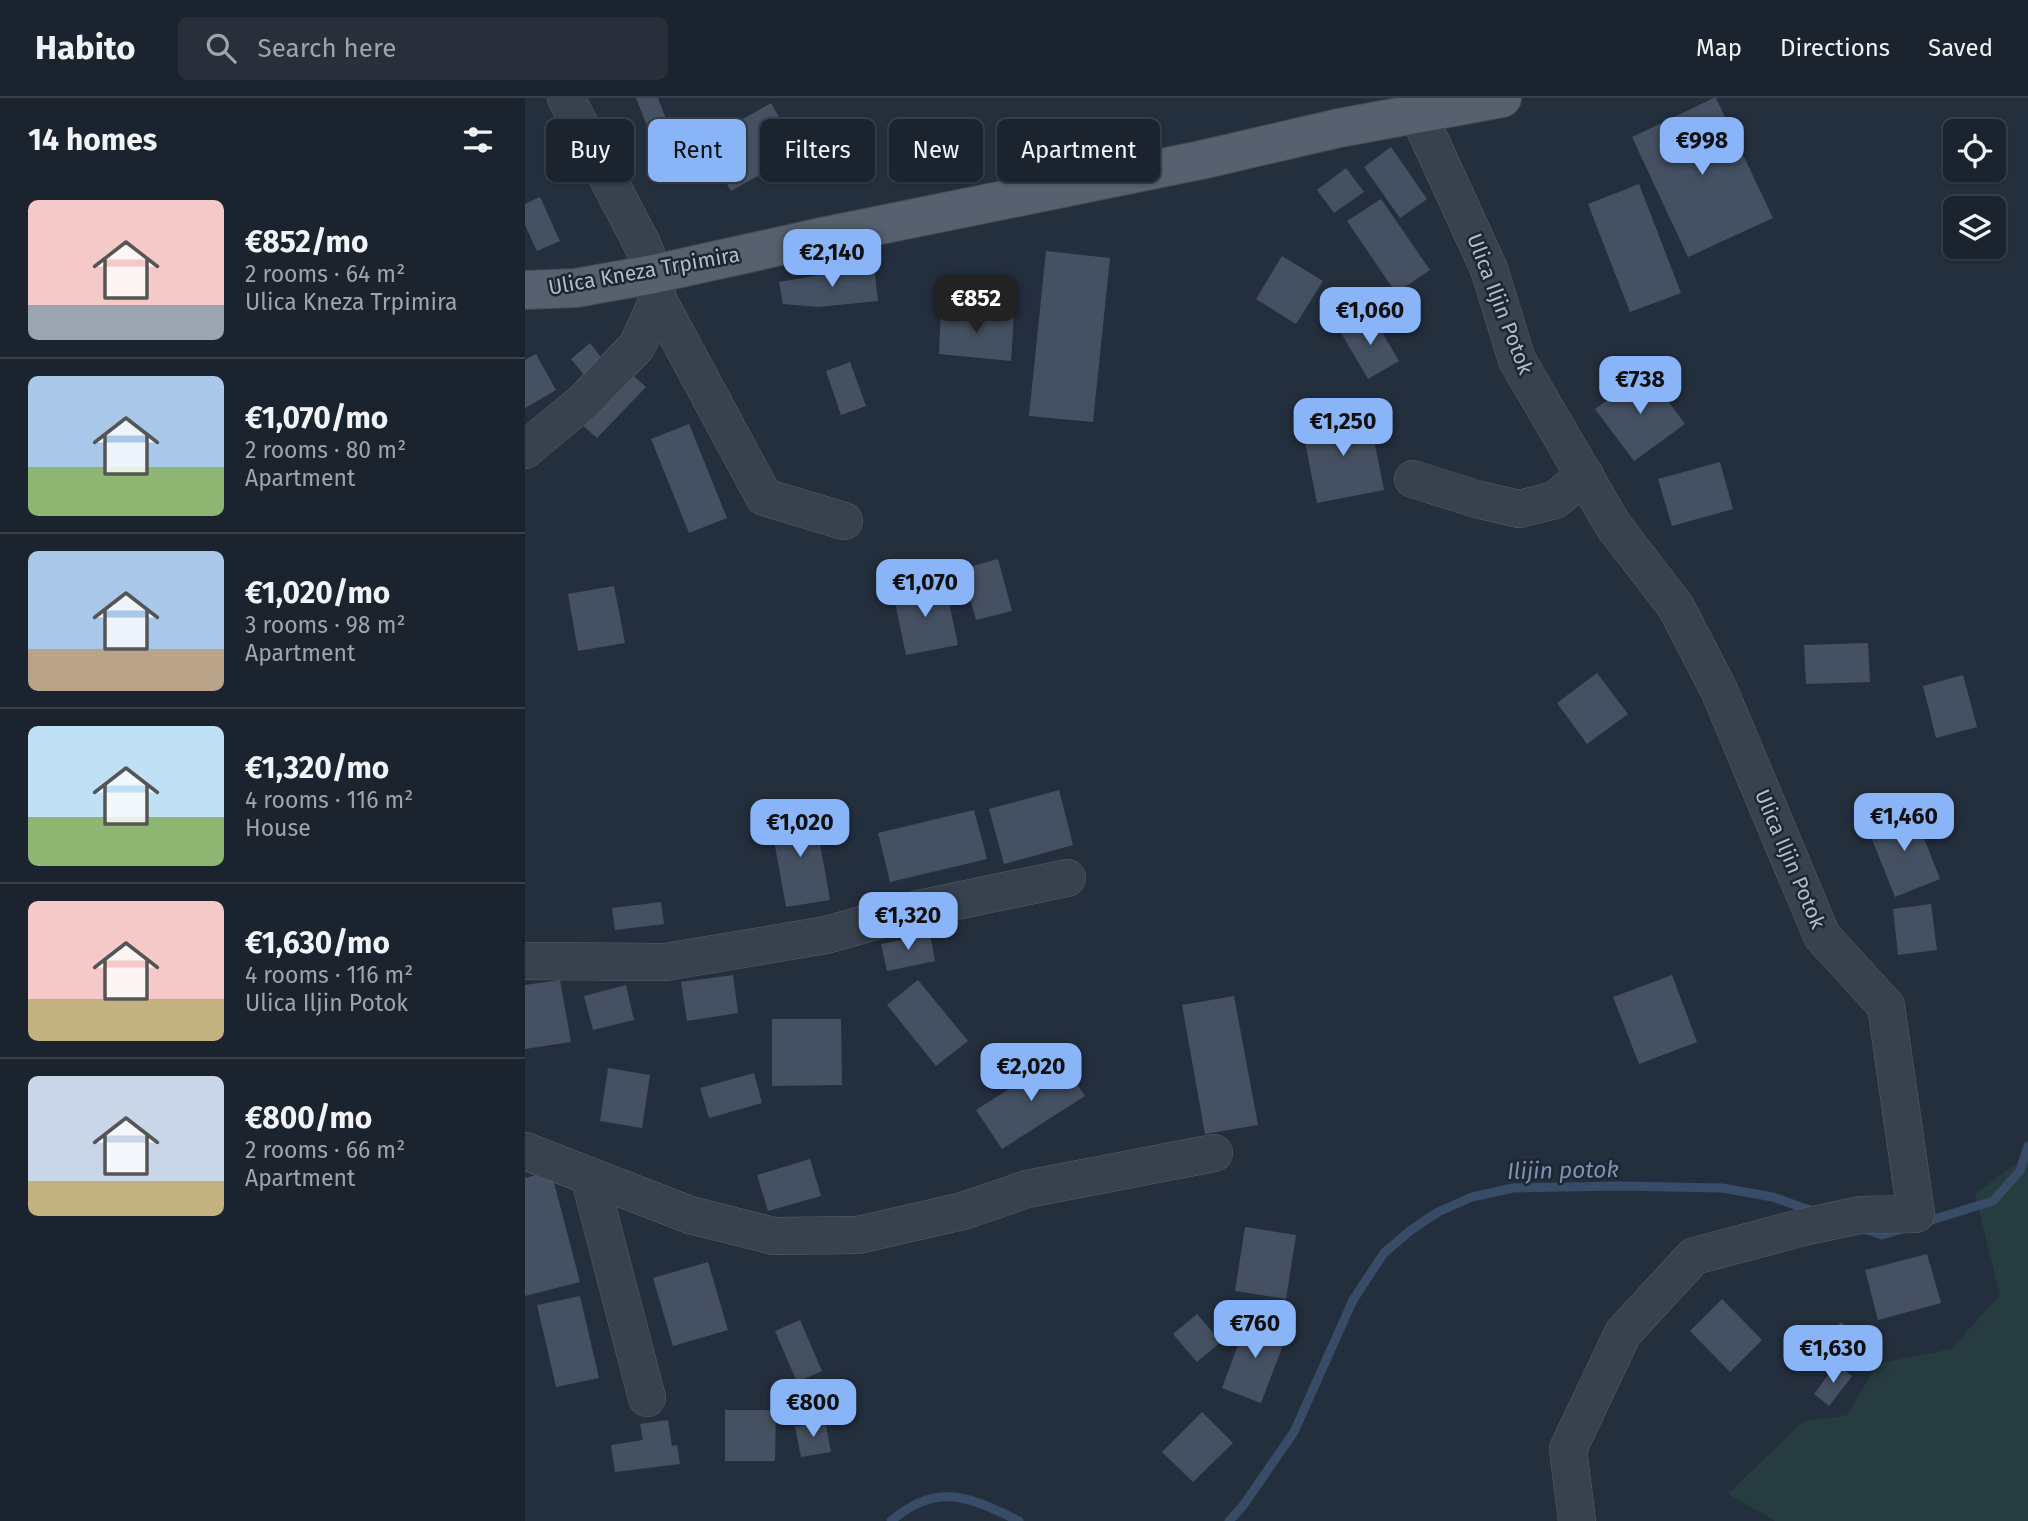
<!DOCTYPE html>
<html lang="en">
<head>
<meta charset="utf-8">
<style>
  :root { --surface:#1b232e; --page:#282f3a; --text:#f1f3f6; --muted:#a0a4aa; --line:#39404a; --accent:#8ab4f8 }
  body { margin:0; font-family:"Fira Sans",sans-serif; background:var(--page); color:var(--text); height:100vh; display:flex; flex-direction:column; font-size:26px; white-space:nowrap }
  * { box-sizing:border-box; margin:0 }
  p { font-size:23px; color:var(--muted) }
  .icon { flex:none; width:38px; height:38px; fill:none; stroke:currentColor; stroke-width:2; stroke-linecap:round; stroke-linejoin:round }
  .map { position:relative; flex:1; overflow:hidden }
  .panel { display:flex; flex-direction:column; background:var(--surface); width:525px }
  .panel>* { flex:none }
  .top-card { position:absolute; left:21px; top:21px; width:665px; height:63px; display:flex; gap:14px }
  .tools { position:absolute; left:1418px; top:21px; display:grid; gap:14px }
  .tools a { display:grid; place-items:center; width:63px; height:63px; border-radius:10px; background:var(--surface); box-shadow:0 2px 5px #0004,0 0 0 2px var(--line); font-size:35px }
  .price { position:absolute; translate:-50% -60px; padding:0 16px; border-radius:14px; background:var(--accent); color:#111; font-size:23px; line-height:46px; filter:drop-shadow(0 2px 4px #0008) }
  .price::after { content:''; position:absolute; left:50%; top:42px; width:21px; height:16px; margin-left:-10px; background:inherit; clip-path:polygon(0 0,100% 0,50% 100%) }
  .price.active { background:#222; color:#fff }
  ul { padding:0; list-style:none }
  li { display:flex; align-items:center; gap:21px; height:175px; padding:0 28px }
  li+li { border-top:2px solid var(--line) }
  li span { display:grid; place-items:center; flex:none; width:196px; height:140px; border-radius:10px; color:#555 }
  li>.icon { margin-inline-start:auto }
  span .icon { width:84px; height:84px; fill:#fffc; stroke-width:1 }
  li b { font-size:30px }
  h2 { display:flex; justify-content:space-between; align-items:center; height:84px; padding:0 28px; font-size:30px }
  .tag { padding:0 24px; border-radius:10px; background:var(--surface); box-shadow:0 2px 5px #0004,0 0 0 2px var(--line); font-size:24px; line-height:63px }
  .tag.active { background:var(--accent); color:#111 }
  header { display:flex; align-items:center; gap:42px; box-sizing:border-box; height:98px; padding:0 35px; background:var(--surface); border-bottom:2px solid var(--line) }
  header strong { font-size:33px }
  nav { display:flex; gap:38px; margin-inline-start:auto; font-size:24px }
  .search { width:490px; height:63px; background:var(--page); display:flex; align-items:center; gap:18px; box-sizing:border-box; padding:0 24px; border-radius:10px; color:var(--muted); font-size:26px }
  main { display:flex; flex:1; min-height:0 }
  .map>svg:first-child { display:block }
  .green { fill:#263c3f }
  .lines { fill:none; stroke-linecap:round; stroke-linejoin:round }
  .stream { stroke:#394c67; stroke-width:9 }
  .building { fill:#455162 }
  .minor-casing { stroke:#565f6c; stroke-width:38 }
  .major-casing { stroke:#414a57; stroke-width:40 }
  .minor { stroke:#38414e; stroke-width:37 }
  .major { stroke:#56606e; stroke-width:38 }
  .labels { text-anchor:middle; stroke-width:5; stroke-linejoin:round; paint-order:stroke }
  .street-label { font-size:21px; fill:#b4bcc9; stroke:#1d2633 }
  .water-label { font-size:23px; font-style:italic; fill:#7c92b1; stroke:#1d2633 }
</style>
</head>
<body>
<header>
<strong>Habito</strong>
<div class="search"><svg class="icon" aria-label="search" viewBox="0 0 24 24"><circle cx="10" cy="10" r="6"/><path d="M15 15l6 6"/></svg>Search here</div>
<nav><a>Map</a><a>Directions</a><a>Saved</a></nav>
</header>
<main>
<section class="panel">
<h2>14 homes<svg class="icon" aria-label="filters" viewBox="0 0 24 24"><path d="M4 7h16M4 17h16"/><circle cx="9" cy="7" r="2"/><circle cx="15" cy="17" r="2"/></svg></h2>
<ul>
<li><span style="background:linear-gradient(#f6c9c9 75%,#9aa5b1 0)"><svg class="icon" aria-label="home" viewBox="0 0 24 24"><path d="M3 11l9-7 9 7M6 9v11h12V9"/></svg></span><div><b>€852/mo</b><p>2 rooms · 64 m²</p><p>Ulica Kneza Trpimira</p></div></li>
<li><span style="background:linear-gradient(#a9c7e8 65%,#8fb573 0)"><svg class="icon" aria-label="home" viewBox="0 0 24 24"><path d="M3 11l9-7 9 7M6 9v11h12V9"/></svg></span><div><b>€1,070/mo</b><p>2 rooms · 80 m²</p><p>Apartment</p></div></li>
<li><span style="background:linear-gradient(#a9c7e8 70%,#b9a48a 0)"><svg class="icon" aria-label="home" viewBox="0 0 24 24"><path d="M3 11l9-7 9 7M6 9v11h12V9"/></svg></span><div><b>€1,020/mo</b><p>3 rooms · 98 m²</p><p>Apartment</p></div></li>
<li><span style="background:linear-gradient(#bfe0f5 65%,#8fb573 0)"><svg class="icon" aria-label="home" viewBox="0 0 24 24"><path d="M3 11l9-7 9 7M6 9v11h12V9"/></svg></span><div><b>€1,320/mo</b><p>4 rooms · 116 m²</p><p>House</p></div></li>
<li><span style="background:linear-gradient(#f6c9c9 70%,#c2b280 0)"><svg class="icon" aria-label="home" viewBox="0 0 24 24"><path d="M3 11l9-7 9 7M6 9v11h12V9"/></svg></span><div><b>€1,630/mo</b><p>4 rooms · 116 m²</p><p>Ulica Iljin Potok</p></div></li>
<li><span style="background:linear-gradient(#c9d6e8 75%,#c2b280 0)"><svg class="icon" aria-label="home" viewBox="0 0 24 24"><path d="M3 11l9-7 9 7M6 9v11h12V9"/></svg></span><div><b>€800/mo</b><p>2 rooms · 66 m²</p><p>Apartment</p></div></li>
</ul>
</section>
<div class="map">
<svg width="1503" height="1423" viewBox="0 0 1503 1423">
  <rect width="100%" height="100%" fill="#242f3e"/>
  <polygon class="green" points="1503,1057 1503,1423 1250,1423 1203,1396 1277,1324 1322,1317 1352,1266 1426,1251 1475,1197 1450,1096"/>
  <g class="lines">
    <g class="stream">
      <polyline points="1397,1125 1468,1103 1495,1073 1503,1048"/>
      <polyline points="1340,1131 1357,1137 1377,1131"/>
      <path d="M 366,1423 C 412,1383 445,1399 494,1423"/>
      <polyline points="704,1423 717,1409 769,1334 828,1202 859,1155 886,1132 913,1114 947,1099 988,1090 1094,1088 1197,1090 1248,1099 1290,1114"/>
    </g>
  </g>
  <g class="building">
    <polygon points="111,0 133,0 141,21 122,28"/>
    <polygon points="1189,0 1191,0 1248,120 1163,159 1107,39"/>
    <polygon points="246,5 274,55 206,93 178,44"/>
    <polygon points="866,49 902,101 875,120 839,69"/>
    <polygon points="821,70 839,94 809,115 792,92"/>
    <polygon points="1114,86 1156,195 1105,214 1063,106"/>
    <polygon points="15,99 35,143 12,153 0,127 0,106"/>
    <polygon points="856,101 905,172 871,195 822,123"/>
    <polygon points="521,153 585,160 568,324 504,318"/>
    <polygon points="757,158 798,183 771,226 731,201"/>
    <polygon points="349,168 353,203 293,209 258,206 254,184"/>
    <polygon points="416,210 471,216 489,215 486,263 414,256"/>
    <polygon points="847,217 874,263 843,281 816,235"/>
    <polygon points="65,245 78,262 59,277 46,261"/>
    <polygon points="11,256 31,292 0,310 0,262"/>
    <polygon points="325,264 341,308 316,317 301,273"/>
    <polygon points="102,272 121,289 72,340 53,323"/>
    <polygon points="1121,273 1160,326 1109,363 1070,311"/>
    <polygon points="844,316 859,392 792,405 777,329"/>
    <polygon points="164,326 202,420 164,435 126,341"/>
    <polygon points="1195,364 1208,411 1147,428 1133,381"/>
    <polygon points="473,461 487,513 451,522 437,471"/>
    <polygon points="420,485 433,547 381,557 368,495"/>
    <polygon points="89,488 100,545 53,553 43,496"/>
    <polygon points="1343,545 1345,584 1281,586 1279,547"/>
    <polygon points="1072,575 1103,616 1062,646 1032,605"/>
    <polygon points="1438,577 1452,629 1411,640 1398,588"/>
    <polygon points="534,692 548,747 479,766 464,711"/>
    <polygon points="289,712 305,802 261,809 245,720"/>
    <polygon points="449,712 462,761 365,784 353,735"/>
    <polygon points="1388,712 1415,781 1370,799 1342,729"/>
    <polygon points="136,804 139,826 90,832 87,810"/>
    <polygon points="1406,806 1412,852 1373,857 1368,811"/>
    <polygon points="405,836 410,863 362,873 356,846"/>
    <polygon points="208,877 213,915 162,923 156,884"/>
    <polygon points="1147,877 1172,944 1114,966 1088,899"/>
    <polygon points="35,882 46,944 0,951 0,887"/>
    <polygon points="393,882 443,943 411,968 362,907"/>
    <polygon points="101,887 109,922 68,932 59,898"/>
    <polygon points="709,898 733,1027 680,1036 657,907"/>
    <polygon points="247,921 316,921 317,987 247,988"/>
    <polygon points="534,959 560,998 477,1051 451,1012"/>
    <polygon points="83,970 125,977 117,1030 75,1023"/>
    <polygon points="229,975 237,1005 184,1020 175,990"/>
    <polygon points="285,1061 296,1098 243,1113 232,1077"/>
    <polygon points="26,1073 55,1184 0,1198 0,1080"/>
    <polygon points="720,1129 771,1137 761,1201 710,1193"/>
    <polygon points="1402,1156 1416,1205 1353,1222 1340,1172"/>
    <polygon points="183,1164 203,1232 148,1248 128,1180"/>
    <polygon points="55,1198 74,1280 31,1289 12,1207"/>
    <polygon points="1197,1201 1237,1242 1205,1274 1165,1233"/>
    <polygon points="672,1216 696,1244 672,1264 648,1236"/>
    <polygon points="723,1220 763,1234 736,1305 697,1290"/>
    <polygon points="275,1222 297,1273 272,1284 250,1233"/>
    <polygon points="1316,1224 1342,1245 1329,1260 1303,1240"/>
    <polygon points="1311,1266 1327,1278 1304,1308 1289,1296"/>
    <polygon points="200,1312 251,1312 250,1363 200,1363"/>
    <polygon points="677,1314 708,1345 668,1384 637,1354"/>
    <polygon points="143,1322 147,1348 152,1347 155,1366 90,1374 86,1347 118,1342 115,1326"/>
    <polygon points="300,1323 306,1354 276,1359 270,1329"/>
  </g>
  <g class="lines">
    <defs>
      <g id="minor">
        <polyline points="893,16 964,171 992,262 1088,427 1151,509 1194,592 1297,838 1361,908 1391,1116 1335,1117 1279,1129 1169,1158 1098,1235 1043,1351 1052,1423"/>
        <polyline points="133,202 239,399 319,423"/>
        <polyline points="0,352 59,303 112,248 133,202 129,176 117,146 41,0"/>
        <polyline points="888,381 951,401 994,411 1030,402 1060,377"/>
        <polyline points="0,863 140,864 301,837 393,811 542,780"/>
        <polyline points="0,1053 165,1117 249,1138 333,1137 438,1113 502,1091 689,1055"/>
        <polyline points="64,1078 122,1300"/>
      </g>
      <polyline id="major" points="0,192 51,190 129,176 301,138 676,62 814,30 977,0"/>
    </defs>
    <use href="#minor" class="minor-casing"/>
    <use href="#major" class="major-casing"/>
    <use href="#minor" class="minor"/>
    <use href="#major" class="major"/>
  </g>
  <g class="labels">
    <g class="street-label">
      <text transform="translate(119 173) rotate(-10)" y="7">Ulica Kneza Trpimira</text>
      <text transform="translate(975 206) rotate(69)" y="7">Ulica Iljin Potok</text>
      <text transform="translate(1265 761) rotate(67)" y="7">Ulica Iljin Potok</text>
    </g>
    <g class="water-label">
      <text transform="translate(1038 1072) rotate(-1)" y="8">Ilijin potok</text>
    </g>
  </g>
</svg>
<div class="tools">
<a><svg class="icon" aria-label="locate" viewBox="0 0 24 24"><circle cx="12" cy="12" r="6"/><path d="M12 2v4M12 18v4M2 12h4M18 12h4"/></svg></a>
<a><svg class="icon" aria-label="layers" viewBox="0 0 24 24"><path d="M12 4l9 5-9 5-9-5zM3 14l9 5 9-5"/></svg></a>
</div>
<b class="price" style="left:1177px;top:79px">€998</b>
<b class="price" style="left:307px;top:191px">€2,140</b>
<b class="price active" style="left:451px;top:237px">€852</b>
<b class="price" style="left:845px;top:249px">€1,060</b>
<b class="price" style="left:1115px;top:318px">€738</b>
<b class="price" style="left:818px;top:360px">€1,250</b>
<b class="price" style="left:400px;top:521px">€1,070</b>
<b class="price" style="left:1379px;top:755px">€1,460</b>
<b class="price" style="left:275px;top:761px">€1,020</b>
<b class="price" style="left:383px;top:854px">€1,320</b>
<b class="price" style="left:506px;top:1005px">€2,020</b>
<b class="price" style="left:730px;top:1262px">€760</b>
<b class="price" style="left:1308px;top:1287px">€1,630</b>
<b class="price" style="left:288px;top:1341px">€800</b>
<div class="top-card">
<a class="tag">Buy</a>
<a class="tag active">Rent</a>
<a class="tag">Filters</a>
<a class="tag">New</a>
<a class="tag">Apartment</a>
</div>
</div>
</main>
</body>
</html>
